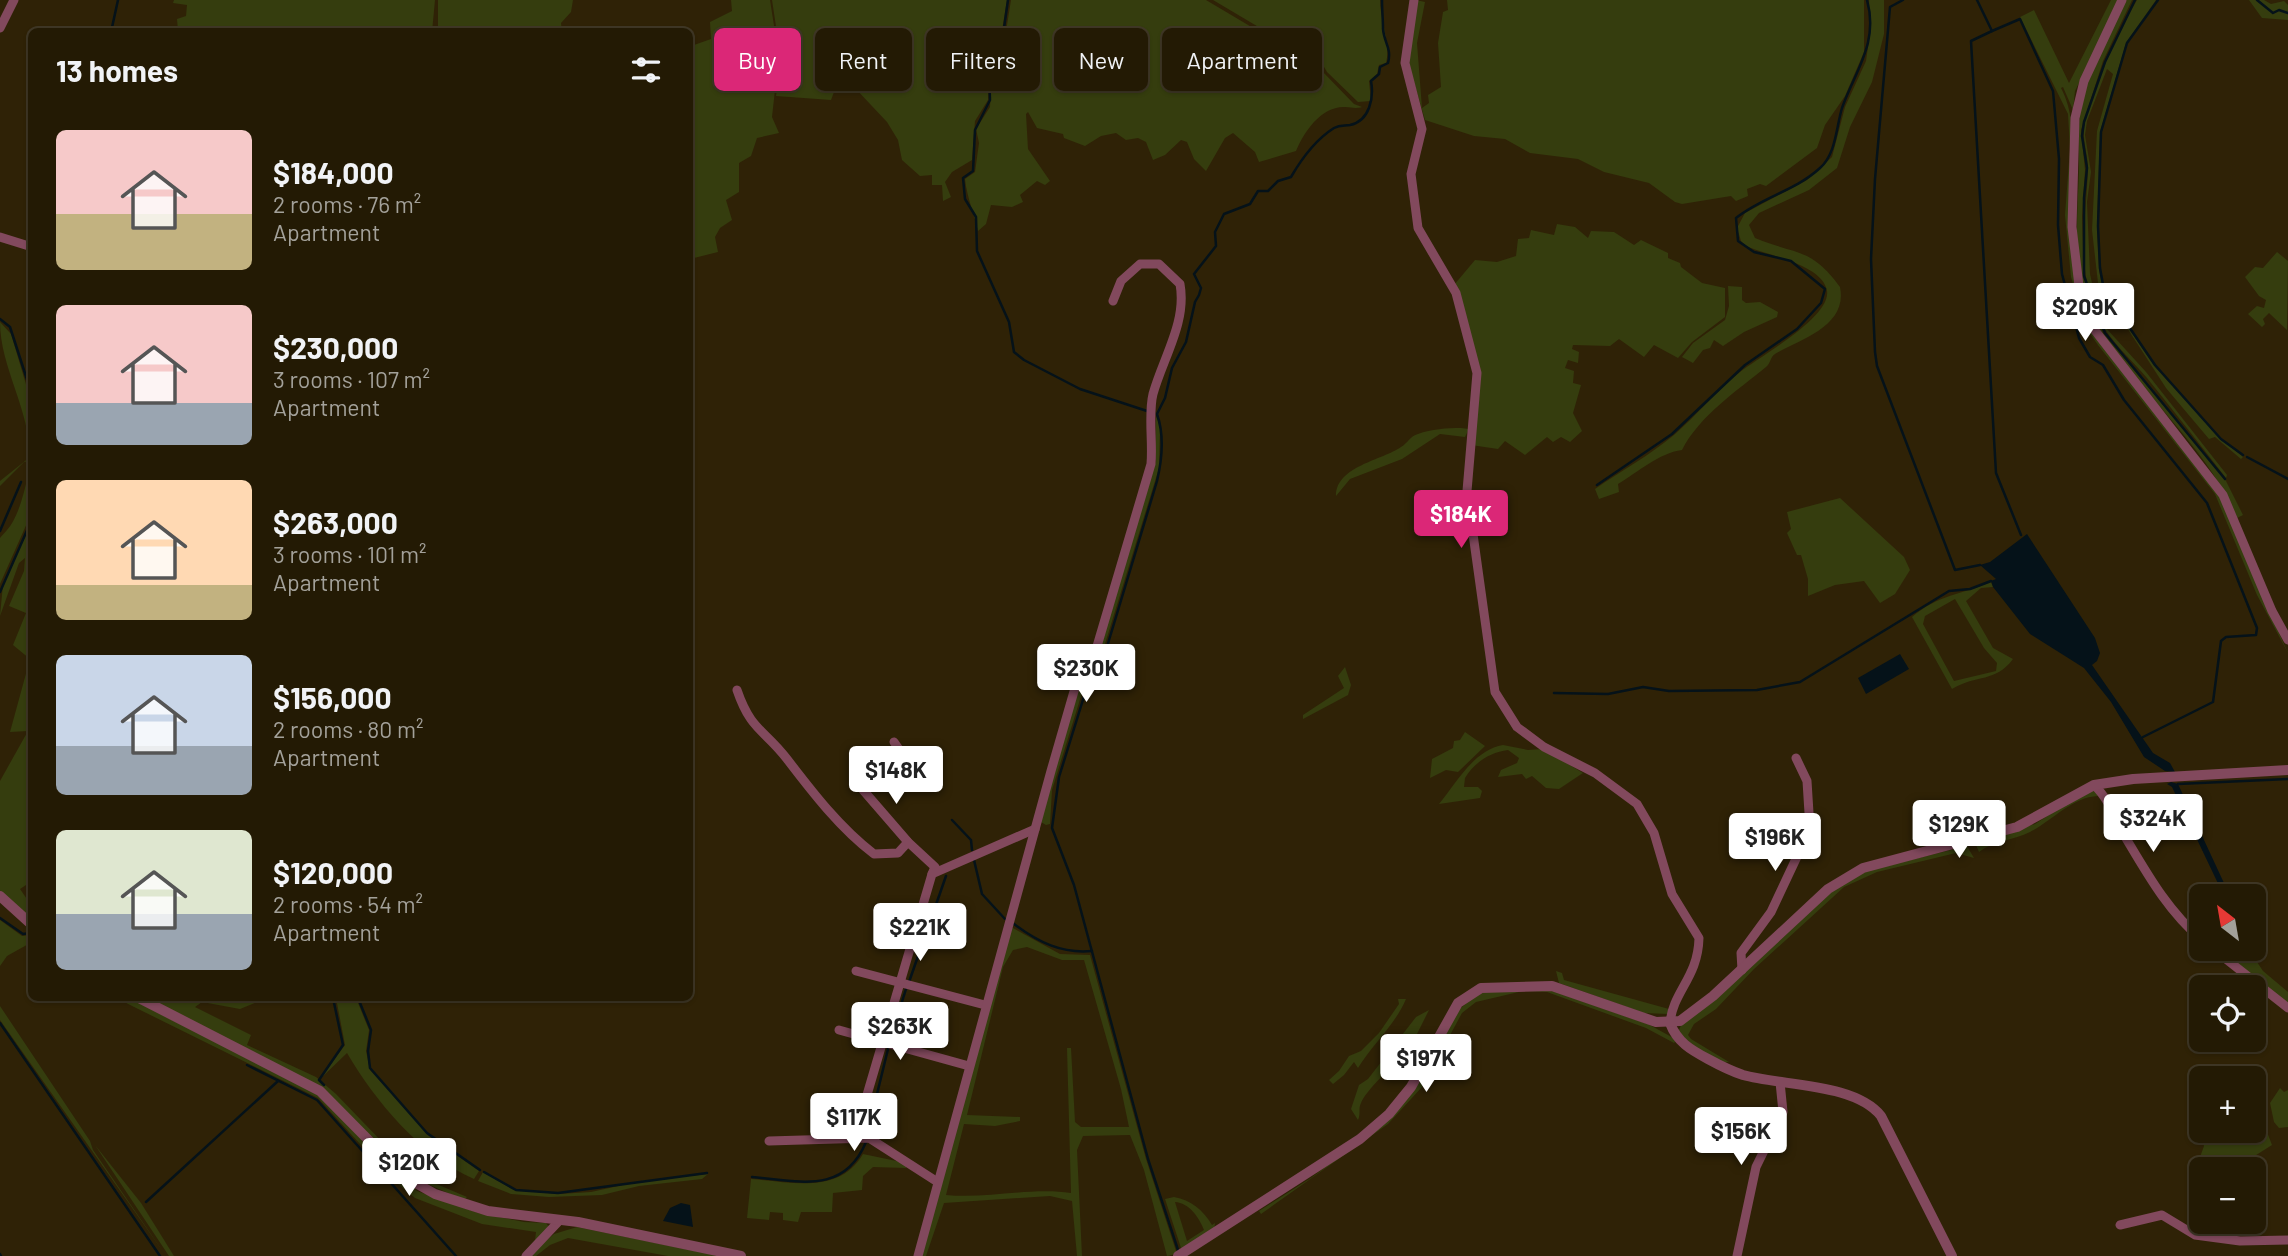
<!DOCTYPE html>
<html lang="en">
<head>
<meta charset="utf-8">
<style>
  :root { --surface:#231a04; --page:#2b230e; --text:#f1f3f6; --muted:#a3a19a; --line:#403826; --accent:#db2777 }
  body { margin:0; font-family:Barlow,sans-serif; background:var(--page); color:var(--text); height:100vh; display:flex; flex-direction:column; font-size:26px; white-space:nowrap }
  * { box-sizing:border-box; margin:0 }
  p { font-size:23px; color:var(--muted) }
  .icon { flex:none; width:38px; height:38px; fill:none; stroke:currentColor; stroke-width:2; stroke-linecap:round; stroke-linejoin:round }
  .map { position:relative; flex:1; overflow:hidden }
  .panel { position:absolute; left:28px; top:28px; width:665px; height:973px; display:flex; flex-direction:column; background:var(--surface); border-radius:10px; box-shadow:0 2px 5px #0004,0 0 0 2px var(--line) }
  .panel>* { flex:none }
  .top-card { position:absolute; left:714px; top:28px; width:665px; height:63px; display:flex; gap:14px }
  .needle { width:46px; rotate:329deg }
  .fabs { position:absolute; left:2189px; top:884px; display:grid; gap:14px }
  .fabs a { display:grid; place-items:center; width:77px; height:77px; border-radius:10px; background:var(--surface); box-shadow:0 2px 5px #0004,0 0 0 2px var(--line); font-size:35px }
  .price { position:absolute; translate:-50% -60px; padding:0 16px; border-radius:7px; background:#fff; color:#222; font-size:23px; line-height:46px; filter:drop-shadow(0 2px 4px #0008) }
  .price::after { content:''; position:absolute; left:50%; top:42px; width:21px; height:16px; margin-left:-10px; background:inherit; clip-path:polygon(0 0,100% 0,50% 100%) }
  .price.current { background:var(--accent); color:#fff }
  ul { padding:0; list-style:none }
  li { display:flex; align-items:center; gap:21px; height:175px; padding:0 28px }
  li span { display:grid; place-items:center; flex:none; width:196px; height:140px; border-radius:10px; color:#555 }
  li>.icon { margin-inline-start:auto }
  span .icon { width:84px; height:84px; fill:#fffc; stroke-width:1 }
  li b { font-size:30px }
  h2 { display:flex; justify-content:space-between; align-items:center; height:84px; padding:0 28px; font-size:30px }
  .pill { padding:0 24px; border-radius:10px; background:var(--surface); box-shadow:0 2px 5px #0004,0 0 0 2px var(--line); font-size:24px; line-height:63px }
  .pill.current { background:var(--accent); color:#fff }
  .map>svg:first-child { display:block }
  .green { fill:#353d0e; fill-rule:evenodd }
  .water { fill:#051219 }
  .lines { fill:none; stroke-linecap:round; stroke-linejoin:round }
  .stream { stroke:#051219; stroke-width:2.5 }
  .minor { stroke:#82495d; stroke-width:9 }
  .tertiary { stroke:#82495d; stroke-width:10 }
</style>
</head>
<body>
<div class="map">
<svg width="2288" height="1256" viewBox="0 0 2288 1256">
  <rect width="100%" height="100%" fill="#2f2206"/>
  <g class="green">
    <polygon points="174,0 435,0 432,32 178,31 177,19 186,16 187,5 173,3"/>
    <polygon points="438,0 573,0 571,12 561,23 562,32 438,31"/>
    <polygon points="731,0 770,0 775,32 767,58 776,81 772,117 779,133 757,138 751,156 739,163 739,192 726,200 732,220 720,228 715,237 718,252 690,259 690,51 694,45 711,39 710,22 732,11"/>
    <polygon points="772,0 1007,0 997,61 995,67 989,71 988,100 975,121 972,160 952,172 945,182 951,197 943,201 942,185 932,185 932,175 920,176 902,160 898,140 887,122 855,88 834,92 831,100 776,96 778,80 769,58 777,33"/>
    <path d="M 1011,0 L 1206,0 L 1270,38 L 1288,37 L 1303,47 L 1322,71 L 1354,104 L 1362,107 C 1355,109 1352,107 1345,107 C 1321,106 1304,132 1296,151 L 1259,162 L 1255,152 L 1233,133 L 1225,138 L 1206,171 L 1194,159 L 1187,142 L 1181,140 L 1165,155 L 1153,160 L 1146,142 L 1138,138 L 1126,140 L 1116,133 L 1101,136 L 1085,146 L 1064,138 L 1063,134 L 1037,128 L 1028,112 L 1026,114 L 1028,149 L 1050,181 L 1045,185 L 1037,181 L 1020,195 L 1023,202 L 1012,207 L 991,205 L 986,224 L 978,231 C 974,213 967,198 965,179 L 975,172 L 979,143 L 976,129 L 990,107 L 992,73 L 1001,63 Z"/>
    <path d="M 1213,0 L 1380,0 C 1380,20 1391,44 1386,63 L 1379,65 L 1377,74 L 1369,81 L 1371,101 L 1358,102 L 1327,72 L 1317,55 L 1304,43 L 1288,34 L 1272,35 Z"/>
    <polygon points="1416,0 1425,2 1417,43 1422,108 1429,103 1428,95 1441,87 1438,43 1443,12 1448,10 1447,0 1864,0 1864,52 1845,96 1825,125 1817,148 1766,186 1760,184 1747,189 1748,196 1736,201 1731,196 1682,204 1675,202 1649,183 1604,172 1578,159 1530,153 1505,139 1474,136 1425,120 1409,65"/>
    <path d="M 1869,0 L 1884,0 L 1884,34 L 1872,82 L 1850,127 L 1837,168 L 1809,190 L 1759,213 L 1749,225 L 1755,238 C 1796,255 1811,247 1840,287 C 1848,326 1801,339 1775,354 C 1770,357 1771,363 1766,367 C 1737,391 1700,415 1682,450 C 1659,453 1638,472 1618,484 L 1619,492 L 1599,499 L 1595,489 C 1621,471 1650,455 1674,435 C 1697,415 1716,391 1740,372 C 1759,357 1831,317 1827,291 C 1823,264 1765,255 1746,246 L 1741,241 L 1737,228 L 1745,213 L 1807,180 L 1832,157 L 1845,107 L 1866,61 L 1870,33 Z"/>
    <path d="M 2111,0 L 2120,0 L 2075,91 L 2073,110 L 2063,87 L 2061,88 C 2073,111 2072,132 2073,157 C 2074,210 2066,288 2093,334 L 2224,502 L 2248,565 L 2288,653 L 2257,595 L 2215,494 L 2098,345 L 2086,328 L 2071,277 L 2065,215 L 2070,148 L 2068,114 L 2020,17 L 2034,10 L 2069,83 Z"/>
    <path d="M 2125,0 L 2132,0 L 2103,61 L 2081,130 L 2085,170 L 2082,217 L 2084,278 L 2103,333 L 2225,479 L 2243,515 L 2237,518 C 2207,446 2141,395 2099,329 C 2069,284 2078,218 2079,167 C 2079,142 2077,118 2084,93 C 2093,61 2111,30 2125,0 Z"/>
    <path d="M 2137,0 L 2156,0 L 2126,43 L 2100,132 L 2097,226 L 2099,270 L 2103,291 L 2155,367 L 2220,438 L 2243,457 L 2241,459 L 2215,437 L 2209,439 L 2166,388 L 2098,283 L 2092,230 L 2097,131 L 2113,74 L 2107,69 L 2087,121 L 2085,135 L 2091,172 L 2087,202 L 2090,274 L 2098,310 L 2106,328 L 2146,372 L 2227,475 L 2226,478 C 2200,445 2174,411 2147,378 C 2131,359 2112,343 2100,321 C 2075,274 2086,220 2088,169 C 2088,153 2081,138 2085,122 C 2096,80 2115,38 2137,0 Z"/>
    <polygon points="2249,0 2264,0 2271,4 2284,1 2288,5 2288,20 2262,18"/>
    <polygon points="1557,224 1575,227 1588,238 1591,231 1614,232 1634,245 1641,240 1668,253 1668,258 1680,263 1681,267 1702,283 1725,288 1725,317 1692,342 1678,358 1654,345 1644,357 1619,339 1610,346 1573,345 1572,349 1579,352 1578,363 1568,360 1565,368 1574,371 1573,383 1581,385 1573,413 1582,431 1570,442 1561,437 1553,442 1547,437 1525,455 1505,441 1498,449 1471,445 1480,379 1454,285 1475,260 1497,262 1516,256 1518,239 1529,238 1531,230 1554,235"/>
    <polygon points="2277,252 2288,261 2287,330 2269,313 2263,319 2265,324 2262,327 2248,314 2257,306 2264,308 2266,300 2259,296 2245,277 2255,267 2263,268"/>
    <polygon points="1728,286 1742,287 1742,300 1746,303 1760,302 1778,312 1777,317 1744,332 1723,346 1714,340 1710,348 1703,350 1693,363 1682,357 1693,343 1725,320 1729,306"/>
    <path d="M 0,322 L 11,334 L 31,401 L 32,512 L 0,584 L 0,538 C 2,535 5,533 7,530 C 20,516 28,479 30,461 L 24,462 L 0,486 L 0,481 L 30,457 C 30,410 0,367 0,322 Z"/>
    <polygon points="1156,416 1160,427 1159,468 1101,657 1092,666 1156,461"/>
    <path d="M 1461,428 L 1469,429 L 1465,437 L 1440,434 L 1402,459 L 1350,479 L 1336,496 C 1336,466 1383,460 1401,447 C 1408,443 1410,436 1418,434 C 1431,429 1447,428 1461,428 Z"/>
    <polygon points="1840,498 1904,557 1910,570 1895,594 1880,603 1864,581 1835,585 1808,596 1808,579 1801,555 1797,555 1787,533 1791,529 1787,512"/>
    <polygon points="31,524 32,881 20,889 31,905 31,923 0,892 0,781 28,731 10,732 30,659 13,645 26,613 9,606 24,571 25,558 19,563 0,616 3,584"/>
    <path d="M 1991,582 L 1993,587 L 1981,588 L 1966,601 L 1993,648 L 2013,659 C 1995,683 1977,674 1952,689 L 1912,617 C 1939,594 1961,595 1991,582 ZM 1955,599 L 1984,648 L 1997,663 L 1996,671 L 1954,681 L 1923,624 L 1925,616 Z"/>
    <polygon points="1345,667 1351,685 1348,695 1303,719 1303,715 1344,688 1338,676"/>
    <polygon points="1087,668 1086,680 1052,790 1050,824 1046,825 1041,822 1081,675"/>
    <polygon points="1465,732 1485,746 1458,772 1446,770 1430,778 1432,759 1453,748 1454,741 1460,740"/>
    <path d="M 1503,745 L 1528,750 L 1543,749 L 1583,773 L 1559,789 L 1546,788 L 1532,776 L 1526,779 L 1522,774 L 1498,777 L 1501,770 L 1517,763 L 1519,758 L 1508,750 C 1490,752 1474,763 1465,778 L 1464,787 L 1478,787 L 1482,791 L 1480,798 L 1439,804 C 1457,782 1474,750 1503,745 Z"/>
    <path d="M 2096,789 L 2098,796 C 2072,797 2052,821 2030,832 C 2014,840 1993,841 1979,852 L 1975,843 L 2035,824 L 2074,799 Z"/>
    <path d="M 1967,846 L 1974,858 L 1956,853 L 1877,872 L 1844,887 L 1754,969 L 1716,1009 L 1694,1024 L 1688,1035 L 1691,1039 L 1729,1062 C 1710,1064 1692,1044 1678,1032 L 1682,1023 L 1832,890 L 1866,871 Z"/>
    <polygon points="0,920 22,936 31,935 32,942 7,956 0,966"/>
    <path d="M 1011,927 L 1060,954 L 1090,955 L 1146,1159 L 1177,1254 L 1167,1256 L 1144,1170 L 1130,1135 L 1083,1136 L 1077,1150 L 1082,1256 L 1077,1256 L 1072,1201 L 1050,1196 L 944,1203 L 926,1256 L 920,1256 ZM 1027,947 L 1062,960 L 1084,960 L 1121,1089 L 1129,1127 L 1081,1127 L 1075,1122 L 1071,1048 L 1067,1048 L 1071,1193 C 1032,1187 987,1199 946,1195 L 964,1124 L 995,1126 L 1020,1121 L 1020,1117 L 967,1115 L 1003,967 L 1013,950 Z"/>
    <polygon points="2249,950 2263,971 2288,992 2288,1005 2232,960"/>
    <polygon points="1556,971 1562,973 1564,980 1669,1009 1668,1014 1644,1013 1559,983"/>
    <polygon points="1544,988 1648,1024 1677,1040 1674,1043 1646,1028 1547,992 1523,991 1476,1002 1462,1013 1422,1087 1388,1124 1261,1214 1259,1211 1311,1178 1385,1123 1457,1011 1480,992"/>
    <polygon points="116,998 129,998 315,1093 417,1191 478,1213 524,1222 546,1223 550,1228 523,1256 521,1256 535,1240 536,1232 482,1224 415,1198 392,1179 318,1098"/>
    <polygon points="148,998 267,998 240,1009 202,1002 195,1007 251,1035 247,1045 316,1077 336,1094 413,1174 467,1197 464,1200 407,1175 346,1111"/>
    <path d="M 336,998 L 356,998 L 369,1030 L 366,1051 L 370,1070 L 429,1136 L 479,1171 L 474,1179 C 421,1156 375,1101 347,1053 L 320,1079 L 345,1045 Z"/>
    <path d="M 1398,999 L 1406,999 C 1395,1025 1372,1045 1358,1068 L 1354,1062 L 1344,1075 L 1333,1084 L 1329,1080 L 1339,1071 L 1349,1056 L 1361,1051 L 1379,1033 L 1399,1004 Z"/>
    <polygon points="0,1006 90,1141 93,1150 166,1256 0,1020"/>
    <path d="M 1429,1010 L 1405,1058 C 1394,1062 1365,1092 1361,1103 C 1358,1109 1361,1113 1358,1120 L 1351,1109 L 1359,1085 L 1368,1079 L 1416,1017 Z"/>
    <polygon points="2280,1088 2284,1092 2288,1090 2288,1127 2279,1128 2274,1122 2270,1103"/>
    <polygon points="2201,1098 2202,1130 2267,1132 2272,1145 2253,1157 2254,1161 2234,1169 2208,1168 2200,1157 2204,1146 2194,1119"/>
    <polygon points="95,1145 141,1203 174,1256 169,1256"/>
    <path d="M 863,1154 L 906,1163 L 906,1168 L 873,1167 L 863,1176 L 862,1190 L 833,1193 L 832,1212 L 801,1212 L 798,1222 L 783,1220 L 783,1213 L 770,1212 L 769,1220 L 747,1218 L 751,1179 C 791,1182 839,1195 863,1154 Z"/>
    <polygon points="483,1172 514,1190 559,1194 591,1192 641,1181 708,1174 702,1179 639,1186 602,1195 549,1197 511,1194 478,1181"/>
    <path d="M 1174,1197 C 1191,1200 1203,1210 1212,1225 L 1215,1223 L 1214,1230 L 1182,1251 L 1165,1199 ZM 1175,1202 C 1189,1203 1199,1217 1204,1230 L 1187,1241 Z"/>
    <polygon points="577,1227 719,1256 668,1256 568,1238 550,1245 536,1256 528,1256 554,1234"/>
  </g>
  <g class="water">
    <polygon points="2027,534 2095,638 2100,653 2097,661 2092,665 2153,753 2170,763 2175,772 2165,771 2144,757 2111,702 2084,668 2030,634 1993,587 1991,581 1996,579 1980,565 1990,562"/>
    <polygon points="1900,654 1909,669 1866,694 1858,678"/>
    <polygon points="2171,782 2178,784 2230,896 2224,896 2172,787 2167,784"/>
    <polygon points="681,1203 690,1205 693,1227 663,1221 670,1208"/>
  </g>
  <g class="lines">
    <g class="stream">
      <polyline points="1008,0 999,63 989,73 990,100 975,130 973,171 963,178 965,199 976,217 977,251 1009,322 1014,352 1024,360 1080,389 1147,411"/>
      <polyline points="1903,0 1890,7 1875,179 1871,259 1875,352 1877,366 1955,570 1980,565"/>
      <polyline points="1977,0 1992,31 1971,41 1996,473 2021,535"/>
      <polyline points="2135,0 2105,62 2084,122 2082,136 2087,168 2084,198 2084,276 2105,333 2225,479"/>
      <polyline points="2158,0 2127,43 2101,132 2098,226 2100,268 2104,290 2155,365 2221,439 2243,455"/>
      <polyline points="2257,0 2273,13 2279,10 2288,13"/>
      <polyline points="1992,31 2020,19 2053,91 2059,159 2058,225 2062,274 2079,338 2090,357 2103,365 2124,400 2207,503 2257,628 2256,635 2226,637 2221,641 2213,702 2143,737"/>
      <polyline points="111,32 118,0"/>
      <polyline points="0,319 10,327 32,395"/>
      <polyline points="2247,457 2288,479"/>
      <path d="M 1597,485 L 1672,434 L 1745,365 L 1797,329 L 1821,303 L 1825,289 L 1791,261 L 1754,252 L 1738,241 L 1736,218 C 1762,197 1795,191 1820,168 C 1836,154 1836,128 1842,108 C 1855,71 1879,43 1867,0"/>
      <polyline points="0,531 21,482"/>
      <polyline points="0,592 32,519"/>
      <polyline points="1554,693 1608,694 1643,687 1669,691 1757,690 1800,682 1949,591 1970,589 1991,581"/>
      <polyline points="2178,784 2288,779"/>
      <polyline points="952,820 971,840 972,850"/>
      <polyline points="974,860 982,894 1005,919"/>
      <polyline points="0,918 23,934 31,933"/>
      <path d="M 1014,924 C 1038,942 1062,954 1092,951"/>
      <polyline points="909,982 946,876"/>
      <polyline points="358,998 371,1030 368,1051 370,1068 427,1133 480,1170"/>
      <polyline points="0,1023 160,1256"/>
      <polyline points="890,1040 906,989"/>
      <polyline points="247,1065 317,1100 456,1256"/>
      <polyline points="324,1085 319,1080 343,1045 333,998"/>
      <polyline points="867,1135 888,1049"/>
      <polyline points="484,1172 516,1190 558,1193 707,1173"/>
      <path d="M 752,1177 C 799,1181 844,1195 866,1142"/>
      <polyline points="146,1202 278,1081"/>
      <path d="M 1178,1250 L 1148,1159 L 1074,885 L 1052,828 L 1059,777 L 1086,690 L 1092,674 L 1103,660 L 1157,481 C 1162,460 1164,434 1157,414 L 1165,398 L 1172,368 L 1186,342 L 1195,302 L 1199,295 L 1201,288 L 1194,274 L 1216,246 L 1215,232 L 1224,214 L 1250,204 L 1258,191 L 1268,191 L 1278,181 L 1291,177 C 1302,158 1315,140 1334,128 C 1340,125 1344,126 1350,125 C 1370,121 1374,97 1371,81 L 1379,74 L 1380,67 L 1388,63 C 1392,48 1384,43 1383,29 C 1383,19 1382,10 1382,0"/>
      <polyline points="0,1254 1,1256"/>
    </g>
    <g class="minor">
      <path d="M 1414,0 L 1405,63 L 1422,129 L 1411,174 L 1418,228 L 1456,293 L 1477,373 L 1467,491 L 1495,692 L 1517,727 L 1544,747 L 1595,773 L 1637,804 L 1654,833 L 1672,894 L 1699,938 C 1698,978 1673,991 1670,1023"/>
      <polyline points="2122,0 2084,81 2075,118 2072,227 2079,286 2093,328 2223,495 2272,611 2288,640"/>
      <polyline points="0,28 14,0"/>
      <polyline points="0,237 32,247"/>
      <path d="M 737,690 C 751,731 764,729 787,759 C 813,793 840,828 874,854 L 898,853 L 908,842"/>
      <polyline points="894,742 901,752 863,790 908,842 935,867 932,874"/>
      <path d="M 2094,785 C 2110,800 2116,821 2127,840 C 2149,877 2169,912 2202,940"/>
      <polyline points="2212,948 2288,1008"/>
      <polyline points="1742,970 1741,953 1771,912 1810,829 1807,781 1796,758"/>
      <polyline points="856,971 985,1005"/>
      <polyline points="839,1030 969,1066"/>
      <polyline points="854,1139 932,874 1035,829"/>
      <polyline points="769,1141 869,1138 936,1181"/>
      <polyline points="2120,1225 2162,1215 2195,1235 2240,1241 2288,1240"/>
      <polyline points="526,1256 560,1220"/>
      <path d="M 918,1256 L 1051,771 L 1079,674 L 1095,653 L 1151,464 C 1153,442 1148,414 1153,394 C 1163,358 1187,322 1180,284 L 1159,264 L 1140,264 L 1121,281 L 1113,301"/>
      <polyline points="1737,1256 1756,1167 1783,1112 1780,1082"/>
    </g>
    <g class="tertiary">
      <polyline points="0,896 32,925"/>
      <polyline points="139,998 320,1091 405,1177 435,1194 488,1211 578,1222 741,1256"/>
      <path d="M 1670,1023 C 1677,1042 1691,1050 1708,1059 C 1719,1065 1731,1071 1743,1075 C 1782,1086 1855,1083 1881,1116 L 1952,1256"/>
      <polyline points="1178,1256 1360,1139 1389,1114 1411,1087 1458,1003 1481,988 1552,986 1656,1022 1680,1021 1713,996 1828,889 1863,868 2017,827 2094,785 2133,779 2288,770"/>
    </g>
  </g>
</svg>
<div class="fabs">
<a><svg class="needle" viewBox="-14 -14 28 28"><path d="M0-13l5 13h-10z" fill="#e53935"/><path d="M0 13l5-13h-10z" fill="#a3a19a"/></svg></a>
<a><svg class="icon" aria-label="locate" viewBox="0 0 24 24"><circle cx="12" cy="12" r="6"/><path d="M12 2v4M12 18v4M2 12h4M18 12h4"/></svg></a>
<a>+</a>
<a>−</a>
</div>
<b class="price" style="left:2085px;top:343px">$209K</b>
<b class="price current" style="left:1461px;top:550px">$184K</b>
<b class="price" style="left:1086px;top:704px">$230K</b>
<b class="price" style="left:896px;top:806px">$148K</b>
<b class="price" style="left:2153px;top:854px">$324K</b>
<b class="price" style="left:1959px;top:860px">$129K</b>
<b class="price" style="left:1775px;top:873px">$196K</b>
<b class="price" style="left:920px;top:963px">$221K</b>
<b class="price" style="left:900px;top:1062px">$263K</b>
<b class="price" style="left:1426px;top:1094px">$197K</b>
<b class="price" style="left:854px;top:1153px">$117K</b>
<b class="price" style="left:1741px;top:1167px">$156K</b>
<b class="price" style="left:409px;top:1198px">$120K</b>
<div class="top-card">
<a class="pill current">Buy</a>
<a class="pill">Rent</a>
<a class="pill">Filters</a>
<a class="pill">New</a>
<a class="pill">Apartment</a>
</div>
<section class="panel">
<h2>13 homes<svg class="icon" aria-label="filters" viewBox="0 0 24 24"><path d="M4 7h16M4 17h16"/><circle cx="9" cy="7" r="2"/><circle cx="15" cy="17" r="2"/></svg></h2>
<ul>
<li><span style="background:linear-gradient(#f6c9c9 60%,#c2b280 0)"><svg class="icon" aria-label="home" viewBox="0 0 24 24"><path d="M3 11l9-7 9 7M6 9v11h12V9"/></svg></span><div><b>$184,000</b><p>2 rooms · 76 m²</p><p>Apartment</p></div></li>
<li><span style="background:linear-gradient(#f6c9c9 70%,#9aa5b1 0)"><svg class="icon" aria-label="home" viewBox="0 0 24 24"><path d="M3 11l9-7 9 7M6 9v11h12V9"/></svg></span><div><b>$230,000</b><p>3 rooms · 107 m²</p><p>Apartment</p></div></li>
<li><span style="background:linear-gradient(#ffd9b3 75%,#c2b280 0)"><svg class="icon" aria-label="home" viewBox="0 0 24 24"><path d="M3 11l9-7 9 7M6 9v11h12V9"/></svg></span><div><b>$263,000</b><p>3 rooms · 101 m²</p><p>Apartment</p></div></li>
<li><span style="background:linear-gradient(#c9d6e8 65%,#9aa5b1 0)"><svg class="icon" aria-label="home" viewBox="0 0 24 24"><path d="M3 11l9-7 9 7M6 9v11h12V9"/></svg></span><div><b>$156,000</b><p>2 rooms · 80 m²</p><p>Apartment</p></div></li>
<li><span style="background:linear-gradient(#dfe7d0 60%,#9aa5b1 0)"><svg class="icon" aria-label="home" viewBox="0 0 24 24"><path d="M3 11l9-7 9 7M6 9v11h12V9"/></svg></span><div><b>$120,000</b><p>2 rooms · 54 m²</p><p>Apartment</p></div></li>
</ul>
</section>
</div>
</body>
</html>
